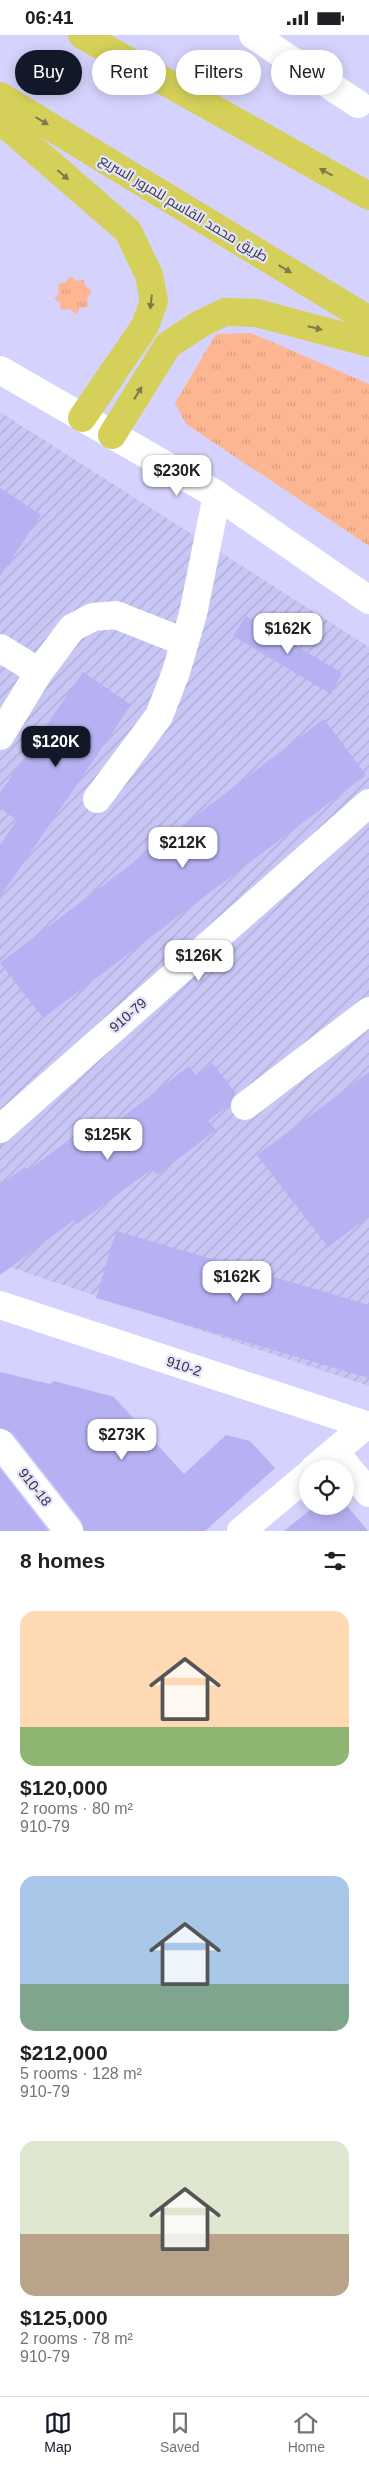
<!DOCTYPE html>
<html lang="en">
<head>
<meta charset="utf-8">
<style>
  :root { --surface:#fff; --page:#f6f6f6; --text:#202124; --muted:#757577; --line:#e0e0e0; --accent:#111827 }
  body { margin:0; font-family:Arial,Cairo,sans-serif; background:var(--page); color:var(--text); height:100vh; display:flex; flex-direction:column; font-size:19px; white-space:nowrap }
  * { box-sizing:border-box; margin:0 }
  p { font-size:16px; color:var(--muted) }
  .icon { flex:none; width:28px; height:28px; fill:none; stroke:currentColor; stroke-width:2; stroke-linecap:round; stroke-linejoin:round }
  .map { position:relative; height:1496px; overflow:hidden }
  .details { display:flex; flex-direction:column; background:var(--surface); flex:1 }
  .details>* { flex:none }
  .top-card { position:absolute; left:15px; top:15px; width:340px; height:45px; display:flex; gap:10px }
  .controls { position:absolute; left:299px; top:1425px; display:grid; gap:10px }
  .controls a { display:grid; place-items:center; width:55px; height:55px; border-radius:50%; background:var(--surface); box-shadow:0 2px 12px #0003; font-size:25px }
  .price { position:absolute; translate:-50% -42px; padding:0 11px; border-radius:10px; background:#fff; color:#222; font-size:16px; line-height:32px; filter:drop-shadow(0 1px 2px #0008) }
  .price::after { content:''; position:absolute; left:50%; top:30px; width:15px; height:11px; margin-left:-8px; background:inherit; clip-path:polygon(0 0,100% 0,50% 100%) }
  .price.active { background:var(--accent); color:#fff }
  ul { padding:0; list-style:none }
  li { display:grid; align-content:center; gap:10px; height:265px; padding:0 20px }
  li span { display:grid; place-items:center; height:155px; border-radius:15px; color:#555 }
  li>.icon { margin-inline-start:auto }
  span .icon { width:90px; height:90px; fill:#fffc; stroke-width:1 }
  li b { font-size:21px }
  h2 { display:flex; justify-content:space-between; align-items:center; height:60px; padding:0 20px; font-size:21px }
  .pill { padding:0 18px; border-radius:22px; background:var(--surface); box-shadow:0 2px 12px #0003; font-size:18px; line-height:45px }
  .pill.active { background:var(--accent); color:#fff }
  .status { display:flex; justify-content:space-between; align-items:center; height:35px; padding:0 25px; background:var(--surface); direction:ltr }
  .status svg { height:14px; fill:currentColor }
  .tabs { display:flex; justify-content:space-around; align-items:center; height:70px; border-top:1px solid var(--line); background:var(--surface); font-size:14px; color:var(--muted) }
  .tabs a { display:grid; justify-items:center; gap:2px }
  .tabs .active { color:var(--accent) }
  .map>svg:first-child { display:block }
  .industrial { fill:url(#industrial-furrows) }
  .grass { fill:url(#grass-tufts) }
  .building { fill:#b6b1f2 }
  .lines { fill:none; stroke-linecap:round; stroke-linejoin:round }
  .minor { stroke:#fff; stroke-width:28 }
  .highway { stroke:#d4d059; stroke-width:28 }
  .oneway { fill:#7c7a4f }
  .labels { text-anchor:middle; stroke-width:4.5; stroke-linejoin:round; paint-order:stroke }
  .street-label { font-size:14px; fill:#343347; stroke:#e4e3f8 }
</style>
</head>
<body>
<div class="status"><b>06:41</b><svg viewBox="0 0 49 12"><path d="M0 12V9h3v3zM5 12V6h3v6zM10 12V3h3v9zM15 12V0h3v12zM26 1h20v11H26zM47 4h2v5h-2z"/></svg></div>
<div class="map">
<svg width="369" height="1496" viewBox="0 0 369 1496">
  <defs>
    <pattern id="industrial-furrows" width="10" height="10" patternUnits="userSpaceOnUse" patternTransform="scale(1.25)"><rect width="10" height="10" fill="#c8c6f5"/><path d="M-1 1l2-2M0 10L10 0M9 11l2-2" fill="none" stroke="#acabd3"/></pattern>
    <pattern id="grass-tufts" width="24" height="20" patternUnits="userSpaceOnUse" patternTransform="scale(1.25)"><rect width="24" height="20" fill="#feb692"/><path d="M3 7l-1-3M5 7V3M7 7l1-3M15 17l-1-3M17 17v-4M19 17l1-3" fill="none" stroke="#da9d7f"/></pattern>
  </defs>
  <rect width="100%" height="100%" fill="#d5d3fd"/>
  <polygon class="industrial" points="0,377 369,612 369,1351 0,1229"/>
  <g class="grass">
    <polygon points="70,241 77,246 84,245 85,251 92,256 87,264 88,272 80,273 76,279 69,274 61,275 60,267 54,264 59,258 58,249 66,247"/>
    <polygon points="251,298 369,349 369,511 186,389 175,368 216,299"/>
  </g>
  <g class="building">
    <polygon points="0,453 41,480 0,541"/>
    <polygon points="246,581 342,638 331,659 233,601"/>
    <polygon points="83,637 131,670 0,862 0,810 17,785 0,773 0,758"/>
    <polygon points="324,684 366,740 43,983 0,928"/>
    <polygon points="212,1028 236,1058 230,1069 208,1086 216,1095 157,1140 152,1134 77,1189 74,1185 0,1240 0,1150 25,1132 27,1136 99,1083 107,1094 189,1031 196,1041"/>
    <polygon points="369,1037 369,1181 328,1212 257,1120"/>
    <polygon points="116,1196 369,1270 369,1343 96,1263"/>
    <polygon points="0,1337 50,1349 54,1346 114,1362 184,1439 226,1400 250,1406 275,1433 205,1496 84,1496 81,1486 12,1398 0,1393"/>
    <polygon points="0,1433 49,1496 0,1496"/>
    <polygon points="315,1471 347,1471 368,1496 284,1496"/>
  </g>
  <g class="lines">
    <g class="minor">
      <polyline points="253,0 358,69"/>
      <polyline points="0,335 217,460 369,565"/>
      <polyline points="0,613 39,637"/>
      <polyline points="0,701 39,637 72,593 93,582 116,580 184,607"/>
      <polyline points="97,764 159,681 176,637 193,579 217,460"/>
      <polyline points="245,1071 369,976"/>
      <polyline points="0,1094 369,768"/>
      <polyline points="0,1270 369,1391"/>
      <polyline points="0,1408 69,1496"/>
      <polyline points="335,1417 369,1458"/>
      <polyline points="314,1434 366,1390"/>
      <polyline points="241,1496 308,1440"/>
    </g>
    <g class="highway">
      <polyline points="82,0 369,161"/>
      <polyline points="0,61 369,285"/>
      <polyline points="0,85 128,196 149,240 154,266 145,291 82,383"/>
      <polyline points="112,400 168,310 200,289 225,277 257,278 369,308"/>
    </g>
  </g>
  <defs><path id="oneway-solid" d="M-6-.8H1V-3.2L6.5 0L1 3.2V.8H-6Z" transform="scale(1.25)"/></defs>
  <g class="oneway">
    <use href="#oneway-solid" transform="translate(42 86) rotate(31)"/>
    <use href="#oneway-solid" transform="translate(326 137) rotate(-151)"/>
    <use href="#oneway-solid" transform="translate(63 140) rotate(41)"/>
    <use href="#oneway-solid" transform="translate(285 234) rotate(31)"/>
    <use href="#oneway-solid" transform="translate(151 267) rotate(97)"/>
    <use href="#oneway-solid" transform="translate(315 293) rotate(14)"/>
    <use href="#oneway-solid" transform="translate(138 358) rotate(-58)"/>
  </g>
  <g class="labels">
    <g class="street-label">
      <text transform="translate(184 173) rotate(31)" y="5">طريق محمد القاسم للمرور السريع</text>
      <text transform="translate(128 980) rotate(-41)" y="5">910-79</text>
      <text transform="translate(184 1331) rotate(18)" y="5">910-2</text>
      <text transform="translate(35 1452) rotate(52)" y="5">910-18</text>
    </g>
  </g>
</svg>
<div class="controls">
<a><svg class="icon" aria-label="locate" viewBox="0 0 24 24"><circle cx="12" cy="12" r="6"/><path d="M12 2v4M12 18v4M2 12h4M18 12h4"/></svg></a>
</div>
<b class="price" style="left:177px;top:462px">$230K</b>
<b class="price" style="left:288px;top:620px">$162K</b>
<b class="price active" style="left:56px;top:733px">$120K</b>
<b class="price" style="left:183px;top:834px">$212K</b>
<b class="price" style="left:199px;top:947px">$126K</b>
<b class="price" style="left:108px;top:1126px">$125K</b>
<b class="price" style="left:237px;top:1268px">$162K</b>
<b class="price" style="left:122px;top:1426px">$273K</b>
<div class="top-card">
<a class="pill active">Buy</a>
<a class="pill">Rent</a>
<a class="pill">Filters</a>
<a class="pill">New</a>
</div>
</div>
<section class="details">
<h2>8 homes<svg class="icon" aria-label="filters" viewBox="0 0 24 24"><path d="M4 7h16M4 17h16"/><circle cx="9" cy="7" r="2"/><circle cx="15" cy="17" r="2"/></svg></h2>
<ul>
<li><span style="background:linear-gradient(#ffd9b3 75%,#8fb573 0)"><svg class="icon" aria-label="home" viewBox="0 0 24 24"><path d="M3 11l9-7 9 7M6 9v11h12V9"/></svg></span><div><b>$120,000</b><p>2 rooms · 80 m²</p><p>910-79</p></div></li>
<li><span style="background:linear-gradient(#a9c7e8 70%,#7fa58c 0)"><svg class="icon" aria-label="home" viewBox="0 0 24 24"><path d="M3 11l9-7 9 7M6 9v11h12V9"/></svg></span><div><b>$212,000</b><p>5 rooms · 128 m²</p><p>910-79</p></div></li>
<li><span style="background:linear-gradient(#dfe7d0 60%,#b9a48a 0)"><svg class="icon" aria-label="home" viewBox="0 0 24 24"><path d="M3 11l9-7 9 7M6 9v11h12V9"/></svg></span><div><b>$125,000</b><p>2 rooms · 78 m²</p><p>910-79</p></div></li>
</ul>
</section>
<nav class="tabs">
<a class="active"><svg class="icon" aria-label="map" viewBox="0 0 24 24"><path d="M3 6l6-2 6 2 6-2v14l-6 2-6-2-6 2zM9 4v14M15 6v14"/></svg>Map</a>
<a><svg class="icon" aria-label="saved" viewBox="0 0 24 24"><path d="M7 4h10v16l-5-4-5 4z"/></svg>Saved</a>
<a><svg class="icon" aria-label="home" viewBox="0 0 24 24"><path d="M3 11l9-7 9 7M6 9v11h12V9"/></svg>Home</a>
</nav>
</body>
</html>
